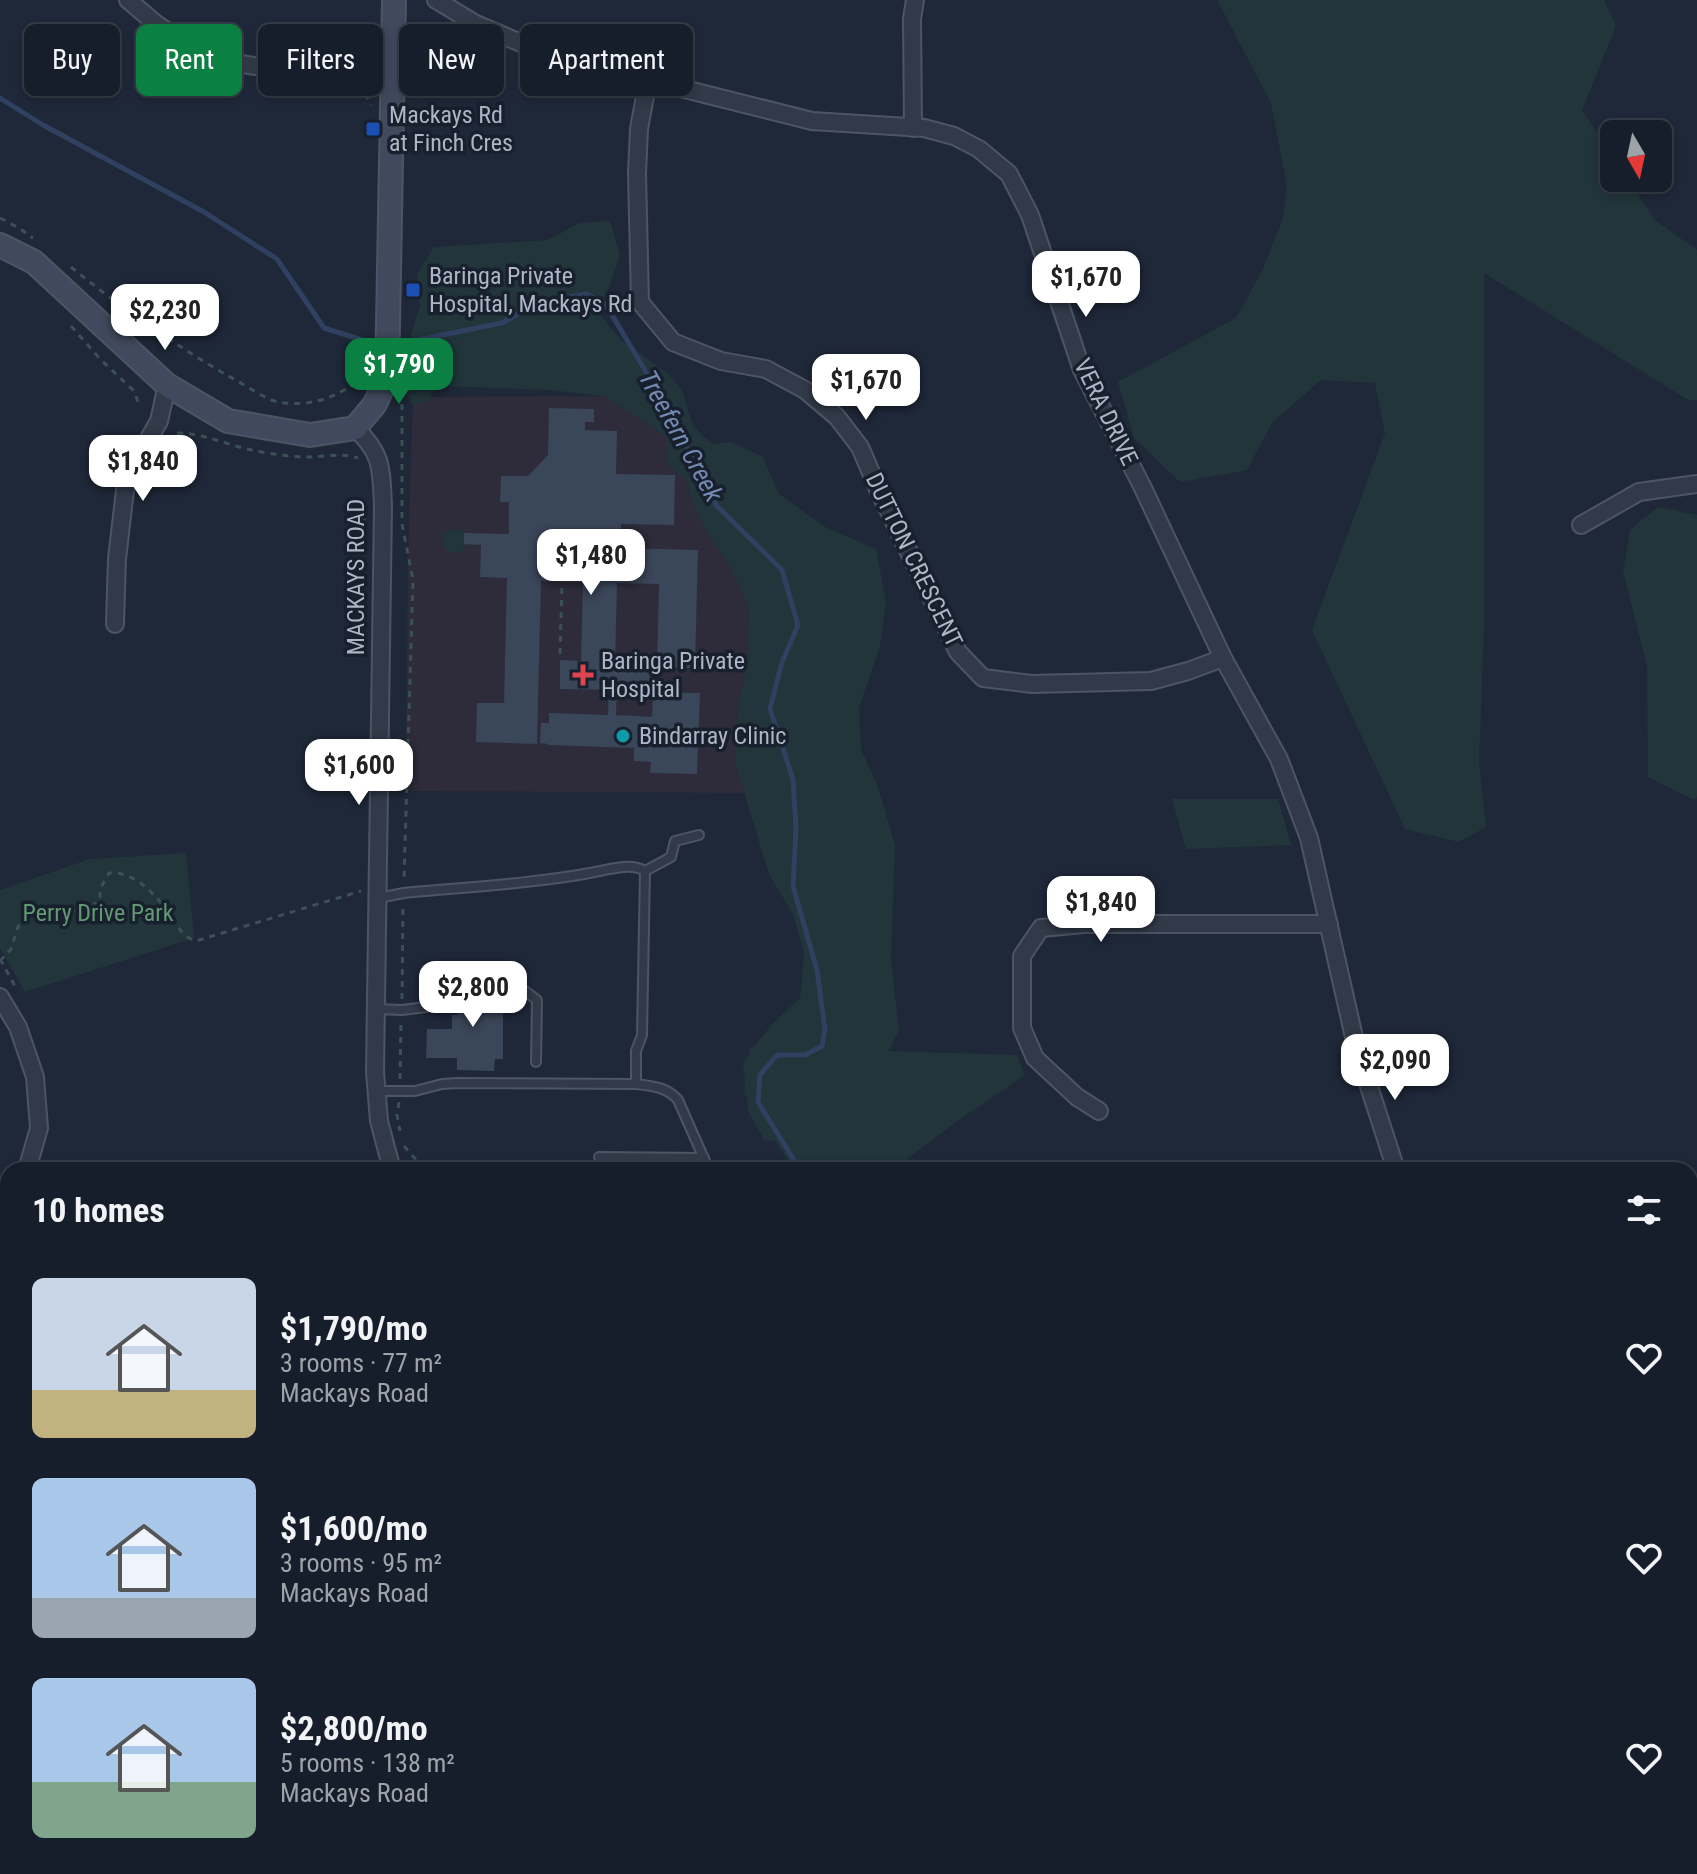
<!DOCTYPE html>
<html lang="en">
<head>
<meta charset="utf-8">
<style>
  :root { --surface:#171e2b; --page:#242b37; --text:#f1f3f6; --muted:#9ea2a9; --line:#363c47; --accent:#0b8043 }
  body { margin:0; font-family:"Roboto Condensed",sans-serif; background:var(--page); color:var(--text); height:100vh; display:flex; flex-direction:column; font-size:30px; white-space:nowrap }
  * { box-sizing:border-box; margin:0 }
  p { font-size:26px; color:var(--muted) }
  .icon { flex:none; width:44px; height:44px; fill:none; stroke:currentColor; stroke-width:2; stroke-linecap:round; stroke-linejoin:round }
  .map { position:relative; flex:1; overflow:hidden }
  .sheet { position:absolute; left:0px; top:1162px; width:1698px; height:712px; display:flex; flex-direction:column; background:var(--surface); border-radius:24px 24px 0 0; box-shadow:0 4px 12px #0003,0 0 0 2px var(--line) }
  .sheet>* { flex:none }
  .banner { position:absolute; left:24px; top:24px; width:800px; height:72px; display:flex; gap:16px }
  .needle { width:52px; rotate:171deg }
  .fabs { position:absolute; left:1600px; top:120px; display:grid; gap:16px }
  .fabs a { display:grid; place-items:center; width:72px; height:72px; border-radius:12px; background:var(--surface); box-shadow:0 4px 12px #0003,0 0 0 2px var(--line); font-size:40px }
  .price { position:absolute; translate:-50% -68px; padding:0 18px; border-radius:16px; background:#fff; color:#222; font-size:26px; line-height:52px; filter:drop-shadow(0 2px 4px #0008) }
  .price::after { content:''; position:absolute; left:50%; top:48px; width:24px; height:18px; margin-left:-12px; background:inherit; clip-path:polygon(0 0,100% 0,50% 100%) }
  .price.current { background:var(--accent); color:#fff }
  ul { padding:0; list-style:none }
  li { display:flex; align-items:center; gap:24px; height:200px; padding:0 32px }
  li span { display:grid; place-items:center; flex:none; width:224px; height:160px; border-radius:12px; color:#555 }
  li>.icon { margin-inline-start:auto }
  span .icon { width:96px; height:96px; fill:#fffc; stroke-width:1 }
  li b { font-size:34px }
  h2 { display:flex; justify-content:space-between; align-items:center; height:96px; padding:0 32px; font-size:34px }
  .chip { padding:0 28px; border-radius:12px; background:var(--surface); box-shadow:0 4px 12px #0003,0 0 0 2px var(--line); font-size:28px; line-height:72px }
  .chip.current { background:var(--accent); color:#fff }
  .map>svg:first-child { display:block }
  .medical { fill:#2e2b3a }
  .green { fill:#21353a }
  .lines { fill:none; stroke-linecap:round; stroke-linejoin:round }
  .stream { stroke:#2f4060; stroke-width:5 }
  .building { fill:#3a4659 }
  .lane-casing { stroke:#4d5564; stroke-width:12 }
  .street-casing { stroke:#4d5564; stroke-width:20 }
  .secondary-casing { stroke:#4d5564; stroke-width:26 }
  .path { stroke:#3b5155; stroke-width:3; stroke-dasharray:6 6; stroke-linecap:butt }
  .lane { stroke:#323a49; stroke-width:8 }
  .street { stroke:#323a49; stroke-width:16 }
  .secondary { stroke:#40495d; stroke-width:22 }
  .rail { stroke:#545e71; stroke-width:5; stroke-dasharray:8 8; stroke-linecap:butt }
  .transit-dot { fill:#1a4fb4; stroke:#18202e; stroke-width:3 }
  .health-dot { fill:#e0444e; stroke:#18202e; stroke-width:3 }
  .culture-dot { fill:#0f9aa8; stroke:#18202e; stroke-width:3 }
  .labels { text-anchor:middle; stroke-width:7; stroke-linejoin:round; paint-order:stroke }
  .poi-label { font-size:24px; fill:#adb5c6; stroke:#18202e; text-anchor:start }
  .street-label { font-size:24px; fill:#adb5c6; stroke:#18202e }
  .park-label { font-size:24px; fill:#639873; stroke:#18202e }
  .water-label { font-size:26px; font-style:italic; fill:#7389b1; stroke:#18202e }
</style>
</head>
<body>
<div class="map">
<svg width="1697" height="1874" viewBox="0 0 1697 1874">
  <rect width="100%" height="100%" fill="#1f2839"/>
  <polygon class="medical" points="663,396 763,560 757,793 406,791 408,551 413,397"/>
  <g class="green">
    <polygon points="1217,0 1604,0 1616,26 1582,110 1614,158 1614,178 1627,178 1655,220 1697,250 1697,400 1688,400 1484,273 1484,626 1479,763 1486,827 1459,842 1405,829 1312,630 1385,433 1375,383 1321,380 1272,423 1247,470 1180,482 1134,438 1118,382 1236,318 1263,269 1283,218 1287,186 1271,103"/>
    <polygon points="610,221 620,255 610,285 596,310 622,341 666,372 682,390 693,426 712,444 731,442 763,457 779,494 827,528 876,549 886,602 880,647 859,707 861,749 878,787 895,845 891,958 899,1031 888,1051 1017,1055 1025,1075 962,1118 907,1159 917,1170 794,1170 775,1141 764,1140 748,1111 747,1098 744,1093 745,1082 743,1062 749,1055 750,1047 754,1047 773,1023 800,998 804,953 793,914 769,874 735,763 737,713 748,660 749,608 733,571 705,529 692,503 687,481 667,464 667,439 646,422 603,396 549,390 437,386 427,402 412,404 405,391 411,334 420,306 417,274 434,247 548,240 579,223"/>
    <polygon points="1658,507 1697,515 1697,797 1694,800 1648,777 1647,666 1623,572 1630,530"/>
    <circle cx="454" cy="541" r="12"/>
    <polygon points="1172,799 1278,799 1291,845 1186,849"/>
    <polygon points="186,853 194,938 25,992 0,948 0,890 90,859"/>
  </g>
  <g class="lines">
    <g class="stream">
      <polyline points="0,98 43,125 204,212 277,259 324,328 369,342"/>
      <polyline points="407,342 502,323 539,302 587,294 606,305 664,402 716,505 782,570 798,625 782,662 770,709 793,779 796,829 793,886 817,970 825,1029 822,1046 805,1055 777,1055 760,1075 758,1102 800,1170"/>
      <polyline points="568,1866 568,1874"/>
    </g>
  </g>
  <g class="building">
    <polygon points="549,408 594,409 594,422 585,422 585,430 617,431 616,474 675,475 674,525 621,524 621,548 698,550 695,668 657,667 659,584 617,583 615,665 640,666 640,662 650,663 649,690 617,688 616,715 652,717 653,692 700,693 697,774 650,773 651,762 634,761 634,748 548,745 548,744 540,743 541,723 549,723 549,713 608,715 609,690 560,689 560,660 581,661 583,582 541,581 537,744 476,742 477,703 504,703 507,578 480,577 481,545 464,544 464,533 509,534 509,502 500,502 501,476 528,476 548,455"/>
    <polygon points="459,982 503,983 503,1059 495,1059 494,1071 457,1070 457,1058 426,1058 427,1029 452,1029 452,1015 458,1015"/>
  </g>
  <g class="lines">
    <defs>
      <g id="lane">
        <polyline points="645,871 671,857 675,841 699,835"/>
        <path d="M 378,898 L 404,893 C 466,887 529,884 590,873 C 607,870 630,862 645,871 L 642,1035 L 636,1051 L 636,1084"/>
        <polyline points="376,1009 402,1010 426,1007 435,1002 457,980 498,974 509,979 537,1000 536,1062"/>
        <path d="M 376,1091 L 415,1091 L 442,1084 L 458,1083 L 636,1084 C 652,1086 667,1087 678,1100 L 709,1170"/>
        <polyline points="599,1157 704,1158"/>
      </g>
      <g id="street">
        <polyline points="128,0 155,23 190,47 215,59 254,66 391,67"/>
        <polyline points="436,0 476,24 530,47 621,73 812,121 924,128 954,136 979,149 1009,174 1030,215 1082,370 1142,486 1223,658 1279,759 1309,838 1356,1046 1396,1170"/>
        <polyline points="648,80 639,129 637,174 640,302 673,342 721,361 766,369 805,390 837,417 860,447 878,489 958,652 983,678 1032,684 1151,681 1188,671 1223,658"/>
        <polyline points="913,128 912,19 915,0"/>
        <path d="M 355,428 C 383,454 381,469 383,505 L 375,1072 L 379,1121 L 392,1170"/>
        <polyline points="1581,525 1639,492 1697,484"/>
        <polyline points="115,624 117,559 125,490 139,456 159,421 167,385"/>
        <polyline points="0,997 18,1027 35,1077 39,1128 27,1170"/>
        <polyline points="1099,1111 1077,1097 1035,1058 1022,1028 1022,956 1041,928 1084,924 1329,924"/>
        <polyline points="0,1210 8,1198"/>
        <polyline points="0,1350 8,1356"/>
        <polyline points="741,1874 759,1866"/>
        <polyline points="864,1874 864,1866"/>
      </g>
      <polyline id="secondary" points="0,245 34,262 167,385 228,421 310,435 355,428 375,404 387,377 394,0"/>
    </defs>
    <use href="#lane" class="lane-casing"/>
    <use href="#street" class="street-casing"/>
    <use href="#secondary" class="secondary-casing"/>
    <g class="path">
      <polyline points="360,83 371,105"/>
      <polyline points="0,218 19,228 33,238"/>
      <path d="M 71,267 C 124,310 180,349 239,382 C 252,389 269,402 284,403 C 317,406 338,396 364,377"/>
      <polyline points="71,326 101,360 134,391 140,407"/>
      <polyline points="402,392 402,524 413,580 404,879"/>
      <path d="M 177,433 C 199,433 218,441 239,447 C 259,452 281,456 302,457 C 320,458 340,452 358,458"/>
      <polyline points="364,523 365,503"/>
      <polyline points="560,654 562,583"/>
      <polyline points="0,959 15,986"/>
      <path d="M 0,961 L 11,949 L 20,921 L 48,912 L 87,910 L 95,904 L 100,897 L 100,889 L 109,873 C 135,871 156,895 170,915 C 179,927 181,936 196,941 L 361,891"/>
      <polyline points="402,999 403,907"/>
      <polyline points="400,1079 401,1023"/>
      <polyline points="399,1102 397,1115 400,1131"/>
      <polyline points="404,1146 425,1170"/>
      <polyline points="1690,1503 1697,1505"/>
    </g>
    <use href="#lane" class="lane"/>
    <use href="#street" class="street"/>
    <use href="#secondary" class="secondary"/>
    <g class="rail">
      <polyline points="1690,1345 1697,1342"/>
      <polyline points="472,1874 491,1866"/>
    </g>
  </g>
  <g class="transit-dot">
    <rect x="365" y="121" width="16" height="16" rx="4"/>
    <rect x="405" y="282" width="16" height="16" rx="4"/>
  </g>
  <path class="health-dot" d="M579 663h8v8h8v8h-8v8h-8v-8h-8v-8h8z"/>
  <circle class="culture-dot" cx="623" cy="736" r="8"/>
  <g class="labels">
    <g class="poi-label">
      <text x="389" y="123">Mackays Rd<tspan x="389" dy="28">at Finch Cres</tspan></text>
      <text x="429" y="284">Baringa Private<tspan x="429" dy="28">Hospital, Mackays Rd</tspan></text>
      <text x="601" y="669">Baringa Private<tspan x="601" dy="28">Hospital</tspan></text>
      <text x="639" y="744">Bindarray Clinic</text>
    </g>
    <g class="street-label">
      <text transform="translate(1106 412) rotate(64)" y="8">VERA DRIVE</text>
      <text transform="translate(914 560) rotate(64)" y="8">DUTTON CRESCENT</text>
      <text transform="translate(356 577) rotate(-90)" y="8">MACKAYS ROAD</text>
    </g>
    <g class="park-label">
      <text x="98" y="921">Perry Drive Park</text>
    </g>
    <g class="water-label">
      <text transform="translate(681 436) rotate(61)" y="9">Treefern Creek</text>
    </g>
  </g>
</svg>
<div class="fabs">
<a><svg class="needle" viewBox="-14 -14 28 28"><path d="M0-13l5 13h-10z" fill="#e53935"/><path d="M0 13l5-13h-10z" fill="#9ea2a9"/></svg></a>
</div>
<b class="price" style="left:1086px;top:319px">$1,670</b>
<b class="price" style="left:165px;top:352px">$2,230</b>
<b class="price current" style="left:399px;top:406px">$1,790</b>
<b class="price" style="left:866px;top:422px">$1,670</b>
<b class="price" style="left:143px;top:503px">$1,840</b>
<b class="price" style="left:591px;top:597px">$1,480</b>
<b class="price" style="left:359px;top:807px">$1,600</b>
<b class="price" style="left:1101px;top:944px">$1,840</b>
<b class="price" style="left:473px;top:1029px">$2,800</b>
<b class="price" style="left:1395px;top:1102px">$2,090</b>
<div class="banner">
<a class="chip">Buy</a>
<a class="chip current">Rent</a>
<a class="chip">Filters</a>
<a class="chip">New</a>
<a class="chip">Apartment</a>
</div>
<section class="sheet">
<h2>10 homes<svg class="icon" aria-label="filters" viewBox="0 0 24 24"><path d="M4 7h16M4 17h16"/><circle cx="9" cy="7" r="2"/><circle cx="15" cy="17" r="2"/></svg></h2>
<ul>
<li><span style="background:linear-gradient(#c9d6e8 70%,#c2b280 0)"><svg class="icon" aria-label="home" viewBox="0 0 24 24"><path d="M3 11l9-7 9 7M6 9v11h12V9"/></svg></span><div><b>$1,790/mo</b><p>3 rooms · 77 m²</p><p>Mackays Road</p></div><svg class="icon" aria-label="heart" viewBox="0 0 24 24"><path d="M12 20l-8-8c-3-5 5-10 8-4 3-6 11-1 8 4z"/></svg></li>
<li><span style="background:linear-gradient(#a9c7e8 75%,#9aa5b1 0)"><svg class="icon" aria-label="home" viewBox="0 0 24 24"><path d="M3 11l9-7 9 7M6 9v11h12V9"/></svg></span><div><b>$1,600/mo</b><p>3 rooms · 95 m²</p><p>Mackays Road</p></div><svg class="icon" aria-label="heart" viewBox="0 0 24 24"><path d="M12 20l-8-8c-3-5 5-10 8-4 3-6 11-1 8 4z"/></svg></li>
<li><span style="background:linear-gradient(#a9c7e8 65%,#7fa58c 0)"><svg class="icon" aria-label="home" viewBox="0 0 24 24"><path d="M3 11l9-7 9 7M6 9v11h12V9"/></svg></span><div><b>$2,800/mo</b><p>5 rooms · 138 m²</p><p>Mackays Road</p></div><svg class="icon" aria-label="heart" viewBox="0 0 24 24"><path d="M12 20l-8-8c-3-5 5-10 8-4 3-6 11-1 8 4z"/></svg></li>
</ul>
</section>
</div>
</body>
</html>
